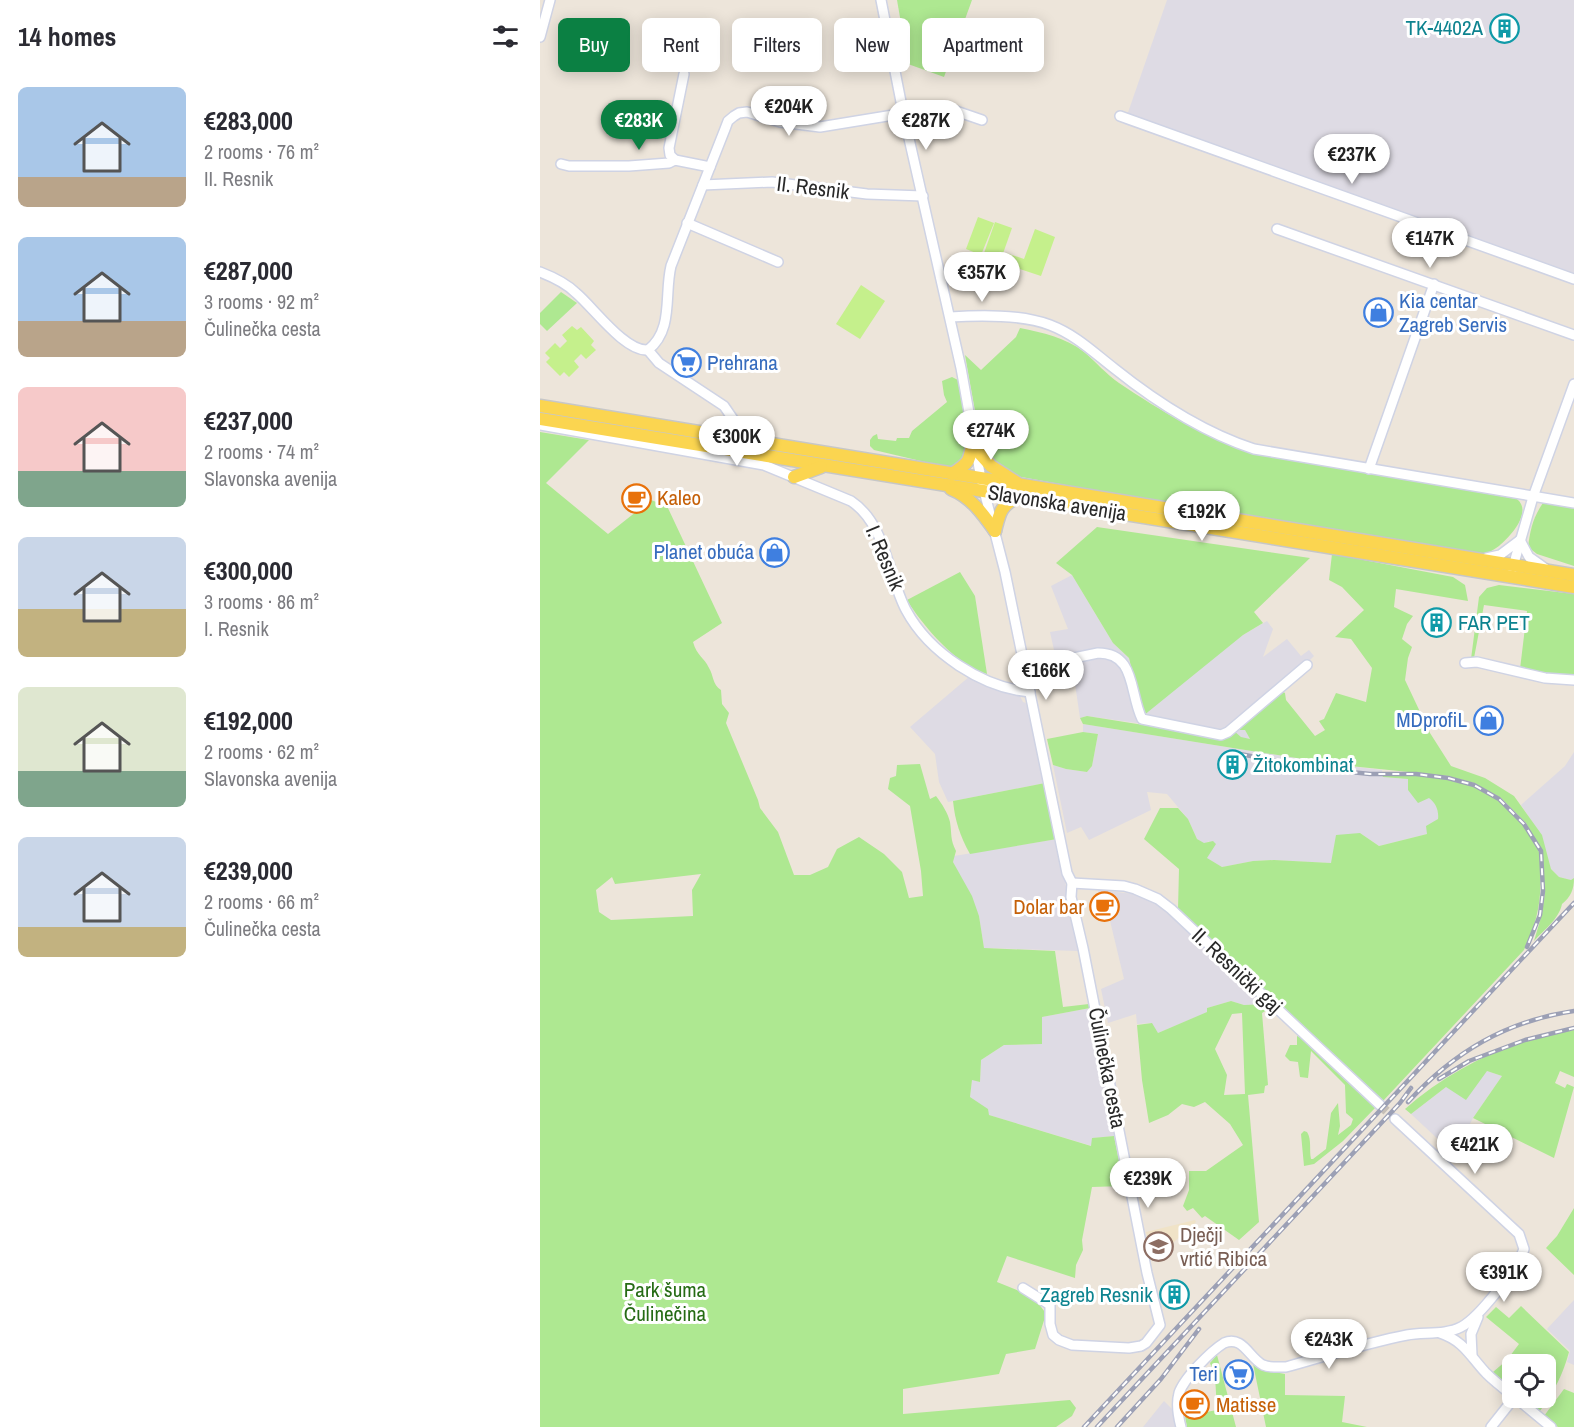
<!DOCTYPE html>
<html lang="en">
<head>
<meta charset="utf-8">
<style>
  :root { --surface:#fff; --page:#f7f7f7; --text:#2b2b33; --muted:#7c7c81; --accent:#0b8043 }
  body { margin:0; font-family:"Archivo Narrow",sans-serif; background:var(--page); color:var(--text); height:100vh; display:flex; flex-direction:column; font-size:22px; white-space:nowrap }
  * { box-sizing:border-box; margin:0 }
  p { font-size:20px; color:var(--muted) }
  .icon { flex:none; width:33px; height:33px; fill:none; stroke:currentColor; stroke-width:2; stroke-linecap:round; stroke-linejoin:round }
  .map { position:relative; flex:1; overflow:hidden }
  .drawer { display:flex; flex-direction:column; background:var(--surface); width:540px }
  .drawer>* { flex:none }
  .hud { position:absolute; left:18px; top:18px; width:570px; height:54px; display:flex; gap:12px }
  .fabs { position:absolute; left:962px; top:1354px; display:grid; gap:12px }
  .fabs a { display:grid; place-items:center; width:54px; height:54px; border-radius:9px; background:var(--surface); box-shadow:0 3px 15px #0003; font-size:30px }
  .price { position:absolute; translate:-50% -51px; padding:0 14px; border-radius:21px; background:#fff; color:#222; font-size:20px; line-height:39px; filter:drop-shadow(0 2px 3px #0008) }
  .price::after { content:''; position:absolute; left:50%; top:36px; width:18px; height:14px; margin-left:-9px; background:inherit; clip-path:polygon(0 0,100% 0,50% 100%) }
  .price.on { background:var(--accent); color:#fff }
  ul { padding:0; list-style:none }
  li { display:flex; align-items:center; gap:18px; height:150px; padding:0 18px }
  li span { display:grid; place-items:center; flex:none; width:168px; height:120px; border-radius:9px; color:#555 }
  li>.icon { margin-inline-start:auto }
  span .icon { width:72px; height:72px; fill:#fffc; stroke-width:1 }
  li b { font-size:26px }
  h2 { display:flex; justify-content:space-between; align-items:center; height:72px; padding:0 18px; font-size:26px }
  .chip { padding:0 21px; border-radius:9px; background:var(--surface); box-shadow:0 3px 15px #0003; font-size:21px; line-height:54px }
  .chip.on { background:var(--accent); color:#fff }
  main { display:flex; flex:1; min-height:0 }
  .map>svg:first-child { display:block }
  .industrial { fill:#dedbe4 }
  .education { fill:#f0e3c7 }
  .green { fill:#aee891; fill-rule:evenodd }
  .pitch { fill:#c5f08c }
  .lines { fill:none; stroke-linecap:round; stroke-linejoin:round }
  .minor-tunnel { stroke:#c6bfb7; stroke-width:9; stroke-dasharray:9 4.5; stroke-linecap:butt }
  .minor-casing { stroke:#cfd3e4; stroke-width:12 }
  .major-casing { stroke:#c7c7c7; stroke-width:15 }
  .minor { stroke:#fff; stroke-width:9 }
  .major { stroke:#fbd550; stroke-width:12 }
  .rail-casing { stroke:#9ca0b5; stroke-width:4.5 }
  .rail { stroke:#fff; stroke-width:2; stroke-dasharray:7; stroke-linecap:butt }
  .labels { text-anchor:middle; stroke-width:6; stroke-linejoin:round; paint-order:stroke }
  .culture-label { font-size:21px; fill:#0d838f; stroke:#fff; text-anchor:end }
  .street-label { font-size:21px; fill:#292929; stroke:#fff }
  .shop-label { font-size:21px; fill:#366cbe; stroke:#fff; text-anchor:end }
  .food-label { font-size:21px; fill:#c56008; stroke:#fff; text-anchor:start }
  .education-label { font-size:21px; fill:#785e54; stroke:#fff; text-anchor:start }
  .park-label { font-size:21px; fill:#256b14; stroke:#fff }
</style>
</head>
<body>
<main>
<section class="drawer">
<h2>14 homes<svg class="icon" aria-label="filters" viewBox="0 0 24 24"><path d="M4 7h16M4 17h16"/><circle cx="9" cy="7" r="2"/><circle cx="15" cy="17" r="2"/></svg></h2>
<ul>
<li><span style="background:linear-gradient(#a9c7e8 75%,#b9a48a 0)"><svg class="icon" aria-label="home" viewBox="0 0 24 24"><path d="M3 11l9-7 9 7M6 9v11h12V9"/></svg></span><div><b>€283,000</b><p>2 rooms · 76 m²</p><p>II. Resnik</p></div></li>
<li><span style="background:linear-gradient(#a9c7e8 70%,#b9a48a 0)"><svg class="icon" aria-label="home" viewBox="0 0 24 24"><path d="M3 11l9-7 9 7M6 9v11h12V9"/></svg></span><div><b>€287,000</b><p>3 rooms · 92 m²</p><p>Čulinečka cesta</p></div></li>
<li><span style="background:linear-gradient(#f6c9c9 70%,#7fa58c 0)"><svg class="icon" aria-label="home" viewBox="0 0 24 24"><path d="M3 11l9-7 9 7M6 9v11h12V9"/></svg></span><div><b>€237,000</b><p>2 rooms · 74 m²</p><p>Slavonska avenija</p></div></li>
<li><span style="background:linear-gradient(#c9d6e8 60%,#c2b280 0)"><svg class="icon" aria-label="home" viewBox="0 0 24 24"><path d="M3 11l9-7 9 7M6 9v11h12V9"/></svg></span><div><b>€300,000</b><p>3 rooms · 86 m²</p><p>I. Resnik</p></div></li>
<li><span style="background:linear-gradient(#dfe7d0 70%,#7fa58c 0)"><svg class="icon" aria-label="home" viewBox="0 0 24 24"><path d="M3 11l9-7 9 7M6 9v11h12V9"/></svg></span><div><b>€192,000</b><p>2 rooms · 62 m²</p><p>Slavonska avenija</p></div></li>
<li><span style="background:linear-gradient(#c9d6e8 75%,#c2b280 0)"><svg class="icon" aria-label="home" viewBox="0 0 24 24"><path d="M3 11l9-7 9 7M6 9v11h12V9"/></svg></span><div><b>€239,000</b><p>2 rooms · 66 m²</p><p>Čulinečka cesta</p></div></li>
</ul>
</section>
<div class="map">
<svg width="1034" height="1427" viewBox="0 0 1034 1427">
  <rect width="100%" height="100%" fill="#ede5da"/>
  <g class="industrial">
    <polygon points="627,0 1034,0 1034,284 584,124"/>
    <polygon points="532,575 573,643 589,658 594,680 703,635 727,621 733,629 723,657 747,639 761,656 769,650 774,656 770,660 773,665 740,690 700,729 705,730 710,739 547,716 540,718 532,663 516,659 510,632 528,629 511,586"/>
    <polygon points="430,676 441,682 480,696 483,702 486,703 505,783 408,802 399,782 395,754 370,727"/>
    <polygon points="543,724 800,765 842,770 843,777 868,779 894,801 899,813 898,819 887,834 839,846 820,833 791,863 733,860 713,861 682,867 667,859 669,841 664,844 657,839 648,819 627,794 607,792 611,810 549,840 541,827 527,833 513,765 526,769 547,772 552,766 558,734 543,732"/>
    <polygon points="1034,752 1034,878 1031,880 1019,877 1011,869 1001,835 981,805 1025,766"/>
    <polygon points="517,839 538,951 444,948 439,916 413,862 414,856"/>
    <polygon points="558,890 594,894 608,899 620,907 726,1004 704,1005 691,1001 667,1008 668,1012 618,1033 611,1023 597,1024 596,1014 568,1023 561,989 584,979 566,904 562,904"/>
    <polygon points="550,1008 574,1136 553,1138 552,1146 449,1115 430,1097 432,1079 440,1082 441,1060 464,1045 502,1044 502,1017"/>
    <polygon points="947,1071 962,1076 933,1118 914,1154 871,1114 906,1087"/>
    <polygon points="1034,1300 1034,1365 1027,1362 1030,1351 1007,1329"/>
    <polygon points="624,1401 632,1409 636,1427 603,1427"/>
  </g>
  <polygon class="education" points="655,1220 656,1222 613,1261 606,1232"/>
  <g class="green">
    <polygon points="357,0 432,0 404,77 368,64"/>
    <polygon points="21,292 37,303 7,331 0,324 0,313"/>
    <path d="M 480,328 C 503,333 525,337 544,352 C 556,362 566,374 579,383 C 621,411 665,438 713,453 L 977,499 C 993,512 970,537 959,546 C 954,550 947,553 942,556 L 552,492 L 531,486 L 476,476 L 453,463 L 440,439 L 425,355 L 441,370 L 476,337 Z"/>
    <polygon points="412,377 418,380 426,423 427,451 418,465 411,467 402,466 334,450 330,446 330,440 333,436 337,434 338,439 356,441 357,438 369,438 372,431 407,402 404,395 402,381"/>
    <path d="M 0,432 L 49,440 L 6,483 L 68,534 L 111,500 L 127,506 L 182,623 L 153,642 C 157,656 164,657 169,668 C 174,676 172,684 181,690 L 182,704 L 189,713 L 186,723 L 218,800 L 220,808 L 238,832 L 254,875 L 270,875 L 288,867 L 297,849 L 319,837 L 344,854 L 362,872 L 369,898 L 383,896 L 381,871 L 370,806 L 348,789 L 350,778 L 356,776 L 357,765 L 380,764 L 390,799 L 396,796 C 402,804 408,813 410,822 C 412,835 410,839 416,851 L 413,862 L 432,896 L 439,916 L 444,948 L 515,951 L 523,1007 L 549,1004 L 550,1008 L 502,1017 L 502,1044 L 464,1045 L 441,1060 L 440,1082 L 432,1080 L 430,1097 L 448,1109 L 449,1115 L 551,1146 L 552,1138 L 574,1136 L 584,1186 L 552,1187 L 542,1240 L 543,1250 L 536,1265 L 535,1278 L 467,1256 L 457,1282 C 476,1290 496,1295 506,1314 L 495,1349 L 466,1354 L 459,1374 L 363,1389 L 363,1414 L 530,1400 L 536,1408 L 532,1416 L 516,1427 L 0,1427 ZM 161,874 L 152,890 L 153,916 L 71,920 L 59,912 L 56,890 L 72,877 L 75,884 Z"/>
    <path d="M 1003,503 L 1034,508 L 1034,566 L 997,554 L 988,547 C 990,531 993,517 1003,503 Z"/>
    <polygon points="557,527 770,558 714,612 723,623 703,635 603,716 589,658 573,643 532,575 516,563"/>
    <path d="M 792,554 L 913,577 L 925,585 L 928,601 L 856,589 L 854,607 L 873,616 L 867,624 L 862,639 L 872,647 L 868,658 L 865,680 L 890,733 L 911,766 L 945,778 L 974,796 L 1002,835 L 1011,869 L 1019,877 L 1031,880 L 1034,878 C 1034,889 1031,897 1022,904 C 1019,919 1004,930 994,941 L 1002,914 L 1005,892 L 1001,850 L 986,823 L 961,798 L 934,783 L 908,776 L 800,765 L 543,724 L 540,718 L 547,716 L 679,737 L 694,731 L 701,737 L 710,739 L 705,730 L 699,730 L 703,726 L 702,725 L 740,690 L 745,693 L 746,700 L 775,736 L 785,730 L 779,721 L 784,719 L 796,693 L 826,702 L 832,668 L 811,639 L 795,637 L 824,610 L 802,587 L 789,580 Z"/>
    <path d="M 420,572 L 435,596 L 447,674 C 419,668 381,624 367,600 Z"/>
    <polygon points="959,585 1034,594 1034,677 1004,674 980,669 987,611 944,605 934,658 931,659 939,597 947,588"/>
    <polygon points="543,732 558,734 552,766 547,772 526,769 513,765 507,739"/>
    <path d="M 842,775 C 872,775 904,775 933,786 C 957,795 991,826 999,852 C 1001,858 1000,865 1000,871 C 1002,900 997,923 984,950 L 843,1101 L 638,909 L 639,869 L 604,839 L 620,808 L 638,808 L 648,819 L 657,839 L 664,843 L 673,841 L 676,844 L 667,858 L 682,867 L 713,861 L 734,860 L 791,863 L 796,835 L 820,833 L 839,846 L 887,834 L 886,826 L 898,819 C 899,811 896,803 889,798 L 878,803 L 868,790 L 868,779 L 843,777 Z"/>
    <path d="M 505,783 L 517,839 L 430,854 C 420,836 415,821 413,801 Z"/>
    <path d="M 691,1001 L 704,1005 L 726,1004 L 727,1010 L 722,1013 L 728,1085 L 725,1086 L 724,1093 L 708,1095 L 719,1222 L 699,1240 L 665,1216 L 662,1218 L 653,1208 L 647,1211 L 643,1206 L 649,1190 L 649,1171 L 666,1171 L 703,1145 L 690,1124 L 665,1102 L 654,1107 L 642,1104 L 628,1115 L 609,1123 L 602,1080 L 597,1025 L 612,1023 L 618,1033 L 667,1012 L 667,1008 ZM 702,1013 L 705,1094 L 684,1095 L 687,1075 L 675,1049 L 692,1014 Z"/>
    <path d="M 1034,1030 L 1034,1077 L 1020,1071 L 1015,1083 L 1025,1088 L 1027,1084 L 1034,1087 L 1014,1158 L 933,1118 L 962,1076 L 947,1071 L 926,1100 L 906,1087 L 871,1114 L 865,1109 C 899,1079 940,1056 983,1041 C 999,1036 1017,1033 1034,1030 Z"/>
    <path d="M 757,1036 L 763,1038 L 836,1107 L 803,1141 L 774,1164 L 764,1166 L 761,1134 L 764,1131 L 767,1132 C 772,1140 769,1150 771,1159 L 773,1159 L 786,1149 L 791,1113 L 798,1103 L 800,1126 L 798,1135 L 811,1125 L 813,1119 L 806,1113 L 805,1085 L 771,1051 L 768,1078 L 760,1077 L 758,1062 L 750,1061 L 745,1056 L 750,1045 L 757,1045 Z"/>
    <polygon points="1034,1208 1034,1275 1006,1248 1017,1236"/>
    <path d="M 981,1306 L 1029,1352 C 1023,1375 1014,1391 1000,1411 L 989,1402 L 992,1398 L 1005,1398 L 1005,1365 L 972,1365 L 972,1388 L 953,1372 L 967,1360 L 979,1344 L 946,1317 L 956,1307 L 969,1318 Z"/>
    <polygon points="677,1355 696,1427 647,1427 645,1416 677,1410 675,1376 670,1363"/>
    <polygon points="716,1363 729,1371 745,1374 745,1395 805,1396 802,1422 827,1427 726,1427 713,1364"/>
    <polygon points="1024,1389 1034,1393 1034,1427 1018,1427 1004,1416"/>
  </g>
  <g class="pitch">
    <polygon points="438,217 454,223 441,255 426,249"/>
    <polygon points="455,222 472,228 460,262 443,256"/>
    <polygon points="495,229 515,237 501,276 462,263 466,253 484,259"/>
    <polygon points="321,285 345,301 320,339 296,324"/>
    <polygon points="32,326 37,330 41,327 54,341 51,345 56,350 46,359 41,354 34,361 39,367 29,377 24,372 20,376 6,362 10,358 5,353 15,343 20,348 27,341 22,335"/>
  </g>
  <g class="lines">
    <polyline class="minor-tunnel" points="840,1105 855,1119"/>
    <defs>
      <g id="minor">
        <polyline points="341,0 363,112 421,368 441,479 465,572 527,873 532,883 531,897 543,948 607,1273 620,1325 606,1343 601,1346 589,1348 532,1345 519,1340 513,1335 510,1324 510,1305 483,1288"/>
        <polyline points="0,37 10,0"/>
        <polyline points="580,116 1034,279"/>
        <polyline points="135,160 130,155 129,148 144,74"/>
        <polyline points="21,164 29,166 89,166 129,163 135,160 170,167"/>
        <polyline points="163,185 232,182 327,194 383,196"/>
        <polyline points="147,223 238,262"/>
        <polyline points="737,229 1034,335"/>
        <path d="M 0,272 C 13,277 26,283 36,293 C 53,307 85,352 108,350"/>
        <path d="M 410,317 C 441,315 480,314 510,325 C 536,335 553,352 575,369 C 615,401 665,433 714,449 L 1034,503"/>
        <path d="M 108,350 C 134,330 124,294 131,266 L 185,129 L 188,121 L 194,116 L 199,113 L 207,112 L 240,122 L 280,127 L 396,108 L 410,109 L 442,120"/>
        <polyline points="108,350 119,363 184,406 195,422 180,436"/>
        <path d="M 0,425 L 224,465 L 311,501 C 346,524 348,576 366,610 C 389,653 443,688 490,692"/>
        <polyline points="829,469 894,284"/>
        <polyline points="980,540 989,557 1006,569"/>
        <polyline points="946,558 960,555 980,540"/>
        <polyline points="972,570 993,497 1034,384"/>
        <polyline points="925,663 937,662 1005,678 1034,680"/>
        <path d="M 485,668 L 558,653 C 596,653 589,692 602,719 L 681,735 L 688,732 L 767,665"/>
        <polyline points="532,883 584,886 595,889 618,899 631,909 840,1105"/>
        <path d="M 900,1333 C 924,1341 930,1356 946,1373 C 954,1381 963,1388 972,1395"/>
        <polyline points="932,1355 931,1334 938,1317"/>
        <polyline points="976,1398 1011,1427"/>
        <path d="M 641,1427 C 638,1416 636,1404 639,1393 C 644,1378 671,1351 684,1343 C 703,1335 709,1358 723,1365 C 730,1368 738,1367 746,1367 C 786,1356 826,1343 867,1335 C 884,1332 906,1335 921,1327 C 939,1318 978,1267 984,1249 L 979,1234 L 855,1119"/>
        <polyline points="951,1427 974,1398"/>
      </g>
      <g id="major">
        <polyline points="0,406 1034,575"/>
        <polyline points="0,419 1034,587"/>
        <polyline points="434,447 451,466 476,482"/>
        <path d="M 412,474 C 430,462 429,462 433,441"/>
        <polyline points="254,477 281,467"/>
        <path d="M 411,489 C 431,497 443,514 455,531"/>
        <path d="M 455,531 C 460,512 460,507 477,497"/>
      </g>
    </defs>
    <use href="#minor" class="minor-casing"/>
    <use href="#major" class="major-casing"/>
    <use href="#minor" class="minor"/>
    <use href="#major" class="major"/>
    <defs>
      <g id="rail">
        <polyline points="700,754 781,769 830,774 876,774 908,778 934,785 959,799 984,824 1001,851 1003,891 1000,915 987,947"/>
        <polyline points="899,1079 929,1061 985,1040 1034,1028"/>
        <path d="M 868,1102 C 914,1052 966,1021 1034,1011"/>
        <polyline points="544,1427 1034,903"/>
        <polyline points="557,1427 860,1103 871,1088"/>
        <polyline points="577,1427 621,1379 659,1329"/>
      </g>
    </defs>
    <use href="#rail" class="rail-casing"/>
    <use href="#rail" class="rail"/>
  </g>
  <defs>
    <symbol id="building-ring" viewBox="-11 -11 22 22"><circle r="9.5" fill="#fff" stroke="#0f9aa8" stroke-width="1.5"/><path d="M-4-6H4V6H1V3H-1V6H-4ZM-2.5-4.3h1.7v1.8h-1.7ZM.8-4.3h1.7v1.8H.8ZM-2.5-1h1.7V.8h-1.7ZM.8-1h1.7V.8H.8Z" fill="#0f9aa8"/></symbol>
    <symbol id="shop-ring" viewBox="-11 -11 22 22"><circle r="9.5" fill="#fff" stroke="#3f7fe0" stroke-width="1.5"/><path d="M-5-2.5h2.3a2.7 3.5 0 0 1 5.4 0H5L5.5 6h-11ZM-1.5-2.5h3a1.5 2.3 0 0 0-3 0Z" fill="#3f7fe0"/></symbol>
    <symbol id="supermarket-ring" viewBox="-11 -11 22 22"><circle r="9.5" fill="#fff" stroke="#3f7fe0" stroke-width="1.5"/><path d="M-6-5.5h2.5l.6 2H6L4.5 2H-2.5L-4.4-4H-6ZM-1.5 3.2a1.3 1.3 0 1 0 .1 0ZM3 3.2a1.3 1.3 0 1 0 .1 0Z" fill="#3f7fe0"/></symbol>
    <symbol id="cafe-ring" viewBox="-11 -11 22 22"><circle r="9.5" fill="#fff" stroke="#e8710a" stroke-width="1.5"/><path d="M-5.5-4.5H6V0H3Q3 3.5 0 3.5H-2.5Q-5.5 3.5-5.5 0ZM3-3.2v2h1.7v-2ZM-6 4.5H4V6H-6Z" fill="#e8710a"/></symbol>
    <symbol id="school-ring" viewBox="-11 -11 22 22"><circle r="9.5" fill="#fff" stroke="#8d6e63" stroke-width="1.5"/><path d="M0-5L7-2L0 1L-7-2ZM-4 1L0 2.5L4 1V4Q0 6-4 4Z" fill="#8d6e63"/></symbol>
  </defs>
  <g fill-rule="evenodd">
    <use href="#building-ring" x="948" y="12" width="33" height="33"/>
    <use href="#shop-ring" x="822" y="296" width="33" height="33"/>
    <use href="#supermarket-ring" x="130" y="346" width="33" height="33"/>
    <use href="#cafe-ring" x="80" y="482" width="33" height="33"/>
    <use href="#shop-ring" x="218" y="536" width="33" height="33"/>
    <use href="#building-ring" x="880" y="606" width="33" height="33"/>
    <use href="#shop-ring" x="932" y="704" width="33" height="33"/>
    <use href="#building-ring" x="676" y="748" width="33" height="33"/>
    <use href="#cafe-ring" x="548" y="890" width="33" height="33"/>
    <use href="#school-ring" x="602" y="1230" width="33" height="33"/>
    <use href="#building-ring" x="618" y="1278" width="33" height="33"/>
    <use href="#supermarket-ring" x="682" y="1358" width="33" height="33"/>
    <use href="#cafe-ring" x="638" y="1388" width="33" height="33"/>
  </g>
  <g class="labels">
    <g class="culture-label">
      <text x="943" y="35">TK-4402A</text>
      <text x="918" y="630" text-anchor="start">FAR PET</text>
      <text x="713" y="772" text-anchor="start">Žitokombinat</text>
      <text x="613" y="1302">Zagreb Resnik</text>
    </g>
    <g class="street-label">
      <text transform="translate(273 188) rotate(7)" y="7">II. Resnik</text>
      <text transform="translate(517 503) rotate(9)" y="7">Slavonska avenija</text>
      <text transform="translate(345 558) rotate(67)" y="7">I. Resnik</text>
      <text transform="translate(697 971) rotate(43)" y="7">II. Resnički gaj</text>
      <text transform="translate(567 1068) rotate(79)" y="7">Čulinečka cesta</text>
    </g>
    <g class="shop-label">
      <text x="859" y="308" text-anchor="start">Kia centar<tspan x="859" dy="24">Zagreb Servis</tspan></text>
      <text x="167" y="370" text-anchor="start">Prehrana</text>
      <text x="214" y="559">Planet obuća</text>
      <text x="927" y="727">MDprofiL</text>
      <text x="678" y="1381">Teri</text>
    </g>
    <g class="food-label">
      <text x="117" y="505">Kaleo</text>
      <text x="544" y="914" text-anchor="end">Dolar bar</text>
      <text x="676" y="1412">Matisse</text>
    </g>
    <g class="education-label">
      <text x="640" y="1242">Dječji<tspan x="640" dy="24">vrtić Ribica</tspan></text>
    </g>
    <g class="park-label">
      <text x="125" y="1297">Park šuma<tspan x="125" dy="24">Čulinečina</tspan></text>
    </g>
  </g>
</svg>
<div class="fabs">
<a><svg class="icon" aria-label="locate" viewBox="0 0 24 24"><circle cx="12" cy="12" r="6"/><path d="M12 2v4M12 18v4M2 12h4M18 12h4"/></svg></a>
</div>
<b class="price" style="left:249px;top:137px">€204K</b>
<b class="price on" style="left:99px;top:151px">€283K</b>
<b class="price" style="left:386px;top:151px">€287K</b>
<b class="price" style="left:812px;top:185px">€237K</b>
<b class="price" style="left:890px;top:269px">€147K</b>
<b class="price" style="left:442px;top:303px">€357K</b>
<b class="price" style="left:451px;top:461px">€274K</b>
<b class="price" style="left:197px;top:467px">€300K</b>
<b class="price" style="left:662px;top:542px">€192K</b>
<b class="price" style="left:506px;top:701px">€166K</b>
<b class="price" style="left:935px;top:1175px">€421K</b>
<b class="price" style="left:608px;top:1209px">€239K</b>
<b class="price" style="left:964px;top:1303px">€391K</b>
<b class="price" style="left:789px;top:1370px">€243K</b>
<div class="hud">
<a class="chip on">Buy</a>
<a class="chip">Rent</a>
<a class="chip">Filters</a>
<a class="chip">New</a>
<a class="chip">Apartment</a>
</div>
</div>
</main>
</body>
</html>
